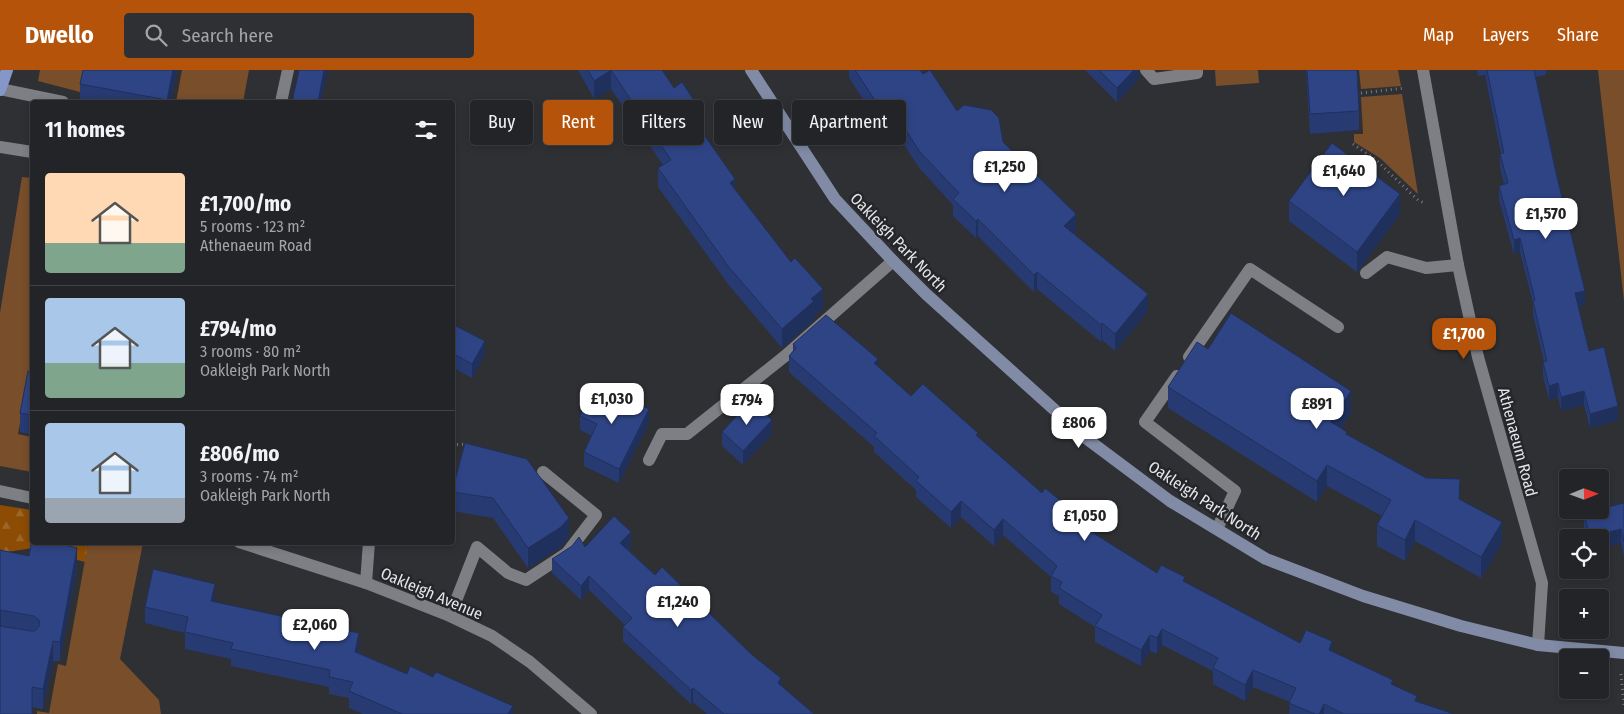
<!DOCTYPE html>
<html lang="en">
<head>
<meta charset="utf-8">
<style>
  :root { --surface:#222427; --page:#2e3033; --text:#f1f3f6; --muted:#a2a4a7; --line:#3f4144; --accent:#b45309 }
  body { margin:0; font-family:"Fira Sans Condensed",sans-serif; background:var(--page); color:var(--text); height:100vh; display:flex; flex-direction:column; font-size:19px; white-space:nowrap }
  * { box-sizing:border-box; margin:0 }
  p { font-size:16px; color:var(--muted) }
  .icon { flex:none; width:28px; height:28px; fill:none; stroke:currentColor; stroke-width:2; stroke-linecap:round; stroke-linejoin:round }
  .map { position:relative; flex:1; overflow:hidden }
  .drawer { position:absolute; left:30px; top:30px; width:425px; height:445px; display:flex; flex-direction:column; background:var(--surface); border-radius:5px; box-shadow:0 2px 8px #0003,0 0 0 1px var(--line) }
  .drawer>* { flex:none }
  .top-card { position:absolute; left:470px; top:30px; width:475px; height:45px; display:flex; gap:10px }
  .needle { width:32px; rotate:89deg }
  .controls { position:absolute; left:1559px; top:399px; display:grid; gap:10px }
  .controls a { display:grid; place-items:center; width:50px; height:50px; border-radius:5px; background:var(--surface); box-shadow:0 2px 8px #0003,0 0 0 1px var(--line); font-size:25px }
  .price { position:absolute; translate:-50% -42px; padding:0 11px; border-radius:10px; background:#fff; color:#222; font-size:16px; line-height:32px; filter:drop-shadow(0 1px 2px #0008) }
  .price::after { content:''; position:absolute; left:50%; top:30px; width:15px; height:11px; margin-left:-8px; background:inherit; clip-path:polygon(0 0,100% 0,50% 100%) }
  .price.active { background:var(--accent); color:#fff }
  ul { padding:0; list-style:none }
  li { display:flex; align-items:center; gap:15px; height:125px; padding:0 15px }
  li+li { border-top:1px solid var(--line) }
  li span { display:grid; place-items:center; flex:none; width:140px; height:100px; border-radius:5px; color:#555 }
  li>.icon { margin-inline-start:auto }
  span .icon { width:60px; height:60px; fill:#fffc; stroke-width:1 }
  li b { font-size:21px }
  h2 { display:flex; justify-content:space-between; align-items:center; height:60px; padding:0 15px; font-size:21px }
  .pill { padding:0 18px; border-radius:5px; background:var(--surface); box-shadow:0 2px 8px #0003,0 0 0 1px var(--line); font-size:18px; line-height:45px }
  .pill.active { background:var(--accent); color:#fff }
  header { display:flex; align-items:center; gap:30px; box-sizing:border-box; height:70px; padding:0 25px; background:var(--accent); color:#fff }
  header strong { font-size:24px }
  nav { display:flex; gap:28px; margin-inline-start:auto; font-size:18px }
  .search { width:350px; height:45px; background:var(--page); display:flex; align-items:center; gap:12px; box-sizing:border-box; padding:0 18px; border-radius:5px; color:var(--muted); font-size:19px }
  .map>svg:first-child { display:block }
  .green { fill:#794e2a }
  .forest { fill:url(#forest-firs) }
  .lines { fill:none; stroke-linecap:round; stroke-linejoin:round }
  .path { stroke:#7a7b7f; stroke-width:3; stroke-dasharray:1 4; stroke-linecap:butt }
  .lane { stroke:#7d7f84; stroke-width:12 }
  .street { stroke:#7d7f84; stroke-width:12 }
  .secondary { stroke:#818ba6; stroke-width:12 }
  .primary { stroke:#8497c8; stroke-width:12 }
  .wall { fill:#283a72 }
  .shaded-wall { fill:#20305d }
  .building { fill:#2e4485; stroke:#20305d }
  .labels { text-anchor:middle; stroke-width:5; stroke-linejoin:round; paint-order:stroke }
  .street-label { font-size:16px; fill:#e5e6e9; stroke:#24262a }
</style>
</head>
<body>
<header>
<strong>Dwello</strong>
<div class="search"><svg class="icon" aria-label="search" viewBox="0 0 24 24"><circle cx="10" cy="10" r="6"/><path d="M15 15l6 6"/></svg>Search here</div>
<nav><a>Map</a><a>Layers</a><a>Share</a></nav>
</header>
<div class="map">
<svg width="1624" height="644" viewBox="0 0 1624 644">
  <defs>
    <pattern id="forest-firs" width="22" height="20" patternUnits="userSpaceOnUse" patternTransform="scale(1.25)"><rect width="22" height="20" fill="#8c4c04"/><path d="M5 1l3.5 6h-7zM16 11l3.5 6h-7z" fill="#9c6629"/></pattern>
  </defs>
  <rect width="100%" height="100%" fill="#2e3034"/>
  <g class="green">
    <polygon points="40,0 84,0 80,22 38,11"/>
    <polygon points="182,0 249,0 243,32 176,32"/>
    <polygon points="1215,0 1258,0 1259,13 1216,16"/>
    <polygon points="1359,0 1398,0 1401,16 1361,19"/>
    <polygon points="1598,0 1624,0 1624,231 1600,18"/>
    <polygon points="1402,24 1418,124 1380,88 1354,72 1354,64 1363,64 1361,27"/>
    <polygon points="22,107 32,108 32,306 29,306 18,364 32,367 32,402 0,396 0,243"/>
    <polygon points="88,473 143,473 120,589 159,630 161,644 37,644 37,641 49,643 58,594 66,596"/>
  </g>
  <polygon class="forest" points="0,435 32,440 32,472 88,473 85,492 33,478 0,483"/>
  <g class="lines">
    <g class="path">
      <polyline points="1361,23 1405,18"/>
      <polyline points="1353,74 1376,90 1418,130 1426,134"/>
      <polyline points="452,375 467,374"/>
      <polyline points="1621,604 1624,635"/>
    </g>
    <g class="lane">
      <polyline points="1146,0 1154,9 1197,3 1197,0"/>
      <polyline points="0,19 63,32"/>
      <polyline points="281,32 288,0"/>
      <polyline points="0,77 32,82"/>
      <polyline points="1366,203 1387,187 1426,198 1458,195"/>
      <polyline points="1189,287 1250,199 1338,257"/>
      <polyline points="1177,306 1145,352 1235,421 1217,459"/>
      <polyline points="649,390 662,364 687,364 785,286 893,191"/>
      <polyline points="366,513 369,472"/>
      <polyline points="450,546 477,477 508,503 526,510 567,483 596,445 543,402"/>
    </g>
    <g class="street">
      <polyline points="1423,0 1458,195 1478,287 1542,513 1538,575"/>
      <polyline points="0,421 32,428"/>
      <polyline points="239,472 366,513 450,546 492,566 530,592 591,644"/>
    </g>
    <polyline class="secondary" points="751,0 835,129 893,191 926,224 1087,369 1170,431 1266,489 1363,526 1461,556 1538,575 1624,583"/>
    <polyline class="primary" points="0,20 7,0"/>
  </g>
  <g class="wall">
    <polygon points="177,0 171,32 80,32 80,14"/>
    <polygon points="578,0 662,0 695,50 694,51 735,120 823,238 814,246 814,250 782,278 728,214 658,117 658,98 663,95 611,19 594,29"/>
    <polygon points="849,0 920,0 923,4 957,41 1003,72 1076,161 1074,164 1148,241 1115,281 1102,270 1101,272 1037,219 1034,222 978,166 976,168 953,146 953,135 920,99 886,47 878,52 849,8"/>
    <polygon points="1085,0 1139,0 1139,9 1117,32"/>
    <polygon points="1306,0 1357,0 1359,41 1359,60 1310,64"/>
    <polygon points="1477,0 1546,0 1546,5 1536,7 1585,235 1578,236 1589,281 1618,350 1590,358 1584,335 1561,341 1558,327 1549,330 1543,306 1543,292 1544,292 1533,245 1533,233 1520,182 1514,184 1499,130 1499,116 1504,114 1500,98 1500,84 1501,84 1485,5 1478,6"/>
    <polygon points="1289,131 1400,144 1357,202 1289,151"/>
    <polygon points="452,254 485,285 472,308 452,297"/>
    <polygon points="793,274 878,297 911,326 978,367 1068,448 1157,503 1185,512 1300,573 1332,581 1393,615 1417,631 1454,644 1289,644 1290,632 1253,617 1245,631 1213,614 1213,601 1162,575 1157,584 1150,581 1141,596 1095,572 1095,557 1059,534 1059,526 1051,522 1051,507 1003,465 994,476 961,447 951,458 916,427 916,420 874,382 874,377 789,302 789,286 793,281"/>
    <polygon points="1208,279 1351,342 1341,358 1347,365 1460,430 1502,473 1481,508 1415,471 1405,491 1377,476 1377,455 1382,446 1327,416 1317,432 1168,338 1168,317"/>
    <polygon points="32,302 32,365 20,362 20,343"/>
    <polygon points="580,346 649,353 619,413 584,396 584,382 592,366 580,360"/>
    <polygon points="722,362 772,364 743,395 722,376"/>
    <polygon points="465,373 569,467 561,477 528,498 493,448 452,441 452,420"/>
    <polygon points="1624,433 1624,486 1621,473 1600,478 1600,468 1587,468 1584,457 1584,443"/>
    <polygon points="631,476 628,479 655,505 814,644 707,644 693,632 691,634 623,571 623,557 625,555 589,520 581,530 552,503 552,489 585,477"/>
    <polygon points="0,480 77,497 60,591 53,591 43,639 32,637 0,644"/>
    <polygon points="215,530 215,532 359,580 359,583 407,604 513,644 363,644 349,638 349,628 329,624 329,617 231,596 231,589 185,579 185,563 145,553 145,537"/>
  </g>
  <g class="shaded-wall">
    <polygon points="173,0 177,0 177,2 171,32 167,32"/>
    <polygon points="324,0 328,0 321,32 318,32"/>
    <polygon points="611,0 611,19 594,29 594,11"/>
    <polygon points="1134,0 1139,0 1139,9 1117,32 1117,18"/>
    <polygon points="886,30 886,47 878,52 878,35"/>
    <polygon points="695,32 695,50 686,57 686,39"/>
    <polygon points="735,109 735,127 730,113"/>
    <polygon points="1400,124 1400,144 1357,202 1357,182"/>
    <polygon points="1076,144 1076,161 1064,173 1064,156"/>
    <polygon points="978,149 978,166 976,168 976,151"/>
    <polygon points="1520,168 1520,182 1514,184 1514,170"/>
    <polygon points="1037,202 1037,219 1034,222 1034,205"/>
    <polygon points="823,219 823,238 814,246 814,250 782,278 782,259 811,229"/>
    <polygon points="1585,221 1585,235 1575,237 1575,223"/>
    <polygon points="1148,224 1148,241 1115,281 1115,264"/>
    <polygon points="1102,253 1102,270 1101,272 1101,255"/>
    <polygon points="485,271 485,285 472,308 472,294"/>
    <polygon points="878,289 878,305 874,293"/>
    <polygon points="1558,313 1558,327 1549,330 1549,316"/>
    <polygon points="1351,321 1351,342 1331,373 1331,352"/>
    <polygon points="1584,321 1584,335 1561,341 1561,327"/>
    <polygon points="1618,336 1618,350 1590,358 1590,344"/>
    <polygon points="649,339 649,353 619,413 619,399"/>
    <polygon points="772,350 772,364 743,395 743,381"/>
    <polygon points="1327,395 1327,416 1317,432 1317,411"/>
    <polygon points="961,431 961,447 951,458 951,442"/>
    <polygon points="1068,437 1068,454 1063,444"/>
    <polygon points="569,448 569,467 561,477 528,498 528,478"/>
    <polygon points="1003,449 1003,465 994,476 994,460"/>
    <polygon points="1415,450 1415,471 1405,491 1405,470"/>
    <polygon points="1502,452 1502,473 1481,508 1481,487"/>
    <polygon points="1621,459 1621,473 1600,478 1600,468 1590,468"/>
    <polygon points="631,462 631,476 620,487 620,473"/>
    <polygon points="77,478 77,497 60,591 60,572"/>
    <polygon points="589,506 589,520 581,530 581,516"/>
    <polygon points="215,514 215,530 211,548 211,531"/>
    <polygon points="1,539 1,559 0,559 0,540"/>
    <polygon points="1162,559 1162,575 1157,584 1157,568"/>
    <polygon points="359,563 359,580 355,599 355,582"/>
    <polygon points="1150,565 1150,581 1141,596 1141,580"/>
    <polygon points="53,571 53,591 43,639 43,619"/>
    <polygon points="1332,571 1332,587 1329,580"/>
    <polygon points="1253,600 1253,617 1245,631 1245,615"/>
    <polygon points="781,608 781,622 778,613"/>
    <polygon points="693,618 693,632 691,634 691,620"/>
    <polygon points="1324,634 1324,644 1319,644"/>
    <polygon points="513,636 513,644 508,644"/>
  </g>
  <g class="building">
    <polygon points="83,0 173,0 167,30 80,14"/>
    <polygon points="299,0 324,0 318,32 292,32"/>
    <polygon points="588,0 662,0 674,18 682,12 695,32 686,39 735,109 730,113 791,192 795,188 823,219 811,229 814,231 782,259 728,196 658,98 671,90 611,0 594,11"/>
    <polygon points="855,0 920,0 923,4 930,0 957,41 964,35 991,40 999,48 1003,72 1076,144 1064,156 1148,224 1115,264 1102,253 1101,255 1037,202 1034,205 978,149 976,151 953,129 959,123 920,82 886,30 878,35"/>
    <polygon points="1099,0 1134,0 1117,18"/>
    <polygon points="1307,0 1357,0 1359,41 1310,44"/>
    <polygon points="1487,0 1534,0 1556,103 1585,221 1575,223 1589,281 1604,277 1618,336 1590,344 1584,321 1561,327 1558,313 1549,316 1543,292 1547,291 1533,231 1535,230 1520,168 1514,170 1499,116 1508,113 1500,84 1504,83"/>
    <polygon points="1332,73 1400,124 1357,182 1289,131"/>
    <polygon points="1231,243 1351,321 1331,352 1347,362 1346,364 1426,408 1460,409 1459,429 1502,452 1481,487 1415,450 1405,470 1377,455 1391,430 1327,395 1317,411 1168,317 1197,272 1208,279"/>
    <polygon points="826,245 878,289 874,293 911,326 923,314 978,363 976,365 1042,423 1045,418 1068,437 1063,444 1157,503 1161,495 1185,507 1183,511 1300,573 1306,560 1332,571 1329,580 1393,610 1391,614 1417,626 1415,631 1454,644 1344,644 1324,634 1319,644 1315,644 1289,633 1296,618 1253,600 1245,615 1213,598 1218,588 1162,559 1157,568 1150,565 1141,580 1095,556 1102,545 1059,518 1062,512 1051,506 1057,496 1003,449 994,460 961,431 951,442 916,411 919,407 874,366 877,363 789,286 796,278 793,274"/>
    <polygon points="452,254 485,271 472,294 452,283"/>
    <polygon points="28,301 32,302 32,345 20,343"/>
    <polygon points="596,314 649,339 619,399 584,382 597,354 580,346"/>
    <polygon points="751,330 772,350 743,381 722,362"/>
    <polygon points="465,373 527,389 569,448 561,457 528,478 493,428 452,422"/>
    <polygon points="1624,433 1624,472 1621,459 1590,467 1584,443 1595,440 1600,440 1600,439"/>
    <polygon points="614,446 631,462 620,473 655,505 662,497 751,584 781,608 778,613 814,644 724,644 693,618 691,620 623,557 632,548 589,506 581,516 552,489 572,476 579,467 585,477"/>
    <polygon points="32,469 32,472 51,472 77,478 60,572 53,571 43,619 32,617 32,644 0,644 0,556 31,561 35,561 40,555 39,550 34,546 0,540 0,480 29,486"/>
    <polygon points="153,499 215,514 211,531 359,563 355,582 407,604 410,596 433,607 436,602 513,636 508,644 402,644 349,621 353,612 329,607 330,600 231,579 233,573 185,562 188,547 145,537"/>
  </g>
  <g class="labels">
    <g class="street-label">
      <text transform="translate(899 172) rotate(46)" y="6">Oakleigh Park North</text>
      <text transform="translate(1518 372) rotate(75)" y="6">Athenaeum Road</text>
      <text transform="translate(1205 430) rotate(33)" y="6">Oakleigh Park North</text>
      <text transform="translate(432 523) rotate(23)" y="6">Oakleigh Avenue</text>
    </g>
  </g>
</svg>
<div class="controls">
<a><svg class="needle" viewBox="-14 -14 28 28"><path d="M0-13l5 13h-10z" fill="#e53935"/><path d="M0 13l5-13h-10z" fill="#a2a4a7"/></svg></a>
<a><svg class="icon" aria-label="locate" viewBox="0 0 24 24"><circle cx="12" cy="12" r="6"/><path d="M12 2v4M12 18v4M2 12h4M18 12h4"/></svg></a>
<a>+</a>
<a>−</a>
</div>
<b class="price" style="left:1005px;top:123px">£1,250</b>
<b class="price" style="left:1344px;top:127px">£1,640</b>
<b class="price" style="left:1546px;top:170px">£1,570</b>
<b class="price active" style="left:1464px;top:290px">£1,700</b>
<b class="price" style="left:612px;top:355px">£1,030</b>
<b class="price" style="left:747px;top:356px">£794</b>
<b class="price" style="left:1317px;top:360px">£891</b>
<b class="price" style="left:1079px;top:379px">£806</b>
<b class="price" style="left:1085px;top:472px">£1,050</b>
<b class="price" style="left:678px;top:558px">£1,240</b>
<b class="price" style="left:315px;top:581px">£2,060</b>
<div class="top-card">
<a class="pill">Buy</a>
<a class="pill active">Rent</a>
<a class="pill">Filters</a>
<a class="pill">New</a>
<a class="pill">Apartment</a>
</div>
<section class="drawer">
<h2>11 homes<svg class="icon" aria-label="filters" viewBox="0 0 24 24"><path d="M4 7h16M4 17h16"/><circle cx="9" cy="7" r="2"/><circle cx="15" cy="17" r="2"/></svg></h2>
<ul>
<li><span style="background:linear-gradient(#ffd9b3 70%,#7fa58c 0)"><svg class="icon" aria-label="home" viewBox="0 0 24 24"><path d="M3 11l9-7 9 7M6 9v11h12V9"/></svg></span><div><b>£1,700/mo</b><p>5 rooms · 123 m²</p><p>Athenaeum Road</p></div></li>
<li><span style="background:linear-gradient(#a9c7e8 65%,#7fa58c 0)"><svg class="icon" aria-label="home" viewBox="0 0 24 24"><path d="M3 11l9-7 9 7M6 9v11h12V9"/></svg></span><div><b>£794/mo</b><p>3 rooms · 80 m²</p><p>Oakleigh Park North</p></div></li>
<li><span style="background:linear-gradient(#a9c7e8 75%,#9aa5b1 0)"><svg class="icon" aria-label="home" viewBox="0 0 24 24"><path d="M3 11l9-7 9 7M6 9v11h12V9"/></svg></span><div><b>£806/mo</b><p>3 rooms · 74 m²</p><p>Oakleigh Park North</p></div></li>
</ul>
</section>
</div>
</body>
</html>
